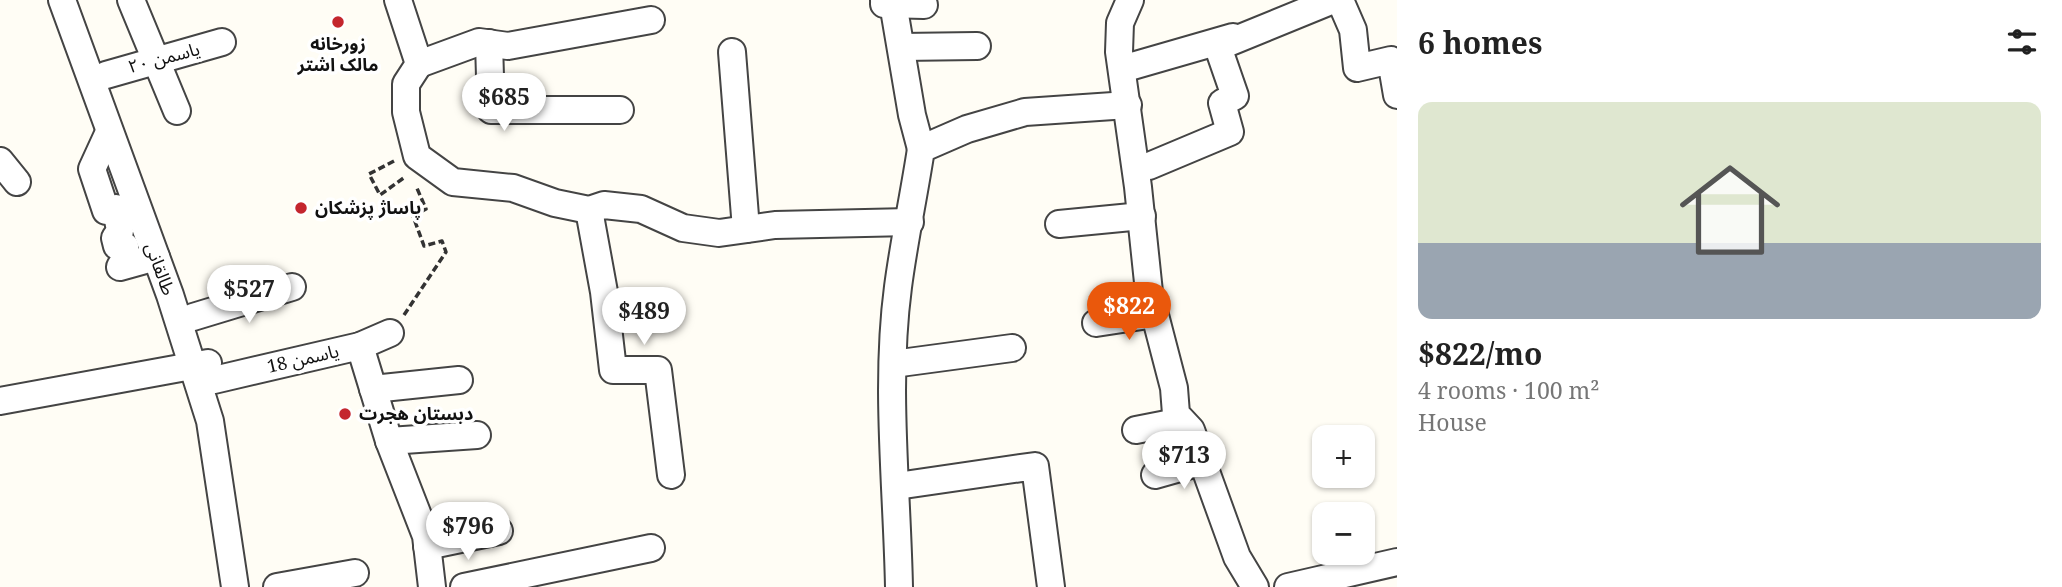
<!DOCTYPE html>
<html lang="en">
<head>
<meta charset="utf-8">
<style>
  :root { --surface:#fff; --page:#f2f2f2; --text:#222; --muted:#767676; --line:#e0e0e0; --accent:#ea580c }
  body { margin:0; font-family:"Noto Serif","Noto Sans Arabic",serif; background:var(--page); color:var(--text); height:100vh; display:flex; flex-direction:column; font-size:26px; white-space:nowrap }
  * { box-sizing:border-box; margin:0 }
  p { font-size:23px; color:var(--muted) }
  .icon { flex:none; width:38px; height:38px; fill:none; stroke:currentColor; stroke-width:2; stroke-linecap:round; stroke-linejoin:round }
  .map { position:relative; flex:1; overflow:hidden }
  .side { display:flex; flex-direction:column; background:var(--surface); width:665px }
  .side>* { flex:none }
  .fabs { position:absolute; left:1312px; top:425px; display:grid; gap:14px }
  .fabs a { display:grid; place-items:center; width:63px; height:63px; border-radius:14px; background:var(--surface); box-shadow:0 2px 5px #0004; font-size:35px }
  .price { position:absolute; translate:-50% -60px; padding:0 16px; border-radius:24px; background:#fff; color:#222; font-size:23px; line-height:46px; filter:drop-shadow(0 2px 4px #0008) }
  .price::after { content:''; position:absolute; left:50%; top:42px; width:21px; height:16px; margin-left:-10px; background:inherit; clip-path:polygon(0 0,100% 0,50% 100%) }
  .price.current { background:var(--accent); color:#fff }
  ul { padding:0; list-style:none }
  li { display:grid; align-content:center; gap:14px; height:371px; padding:0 21px }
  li+li { border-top:2px solid var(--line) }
  li span { display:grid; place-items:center; height:217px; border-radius:14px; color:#555 }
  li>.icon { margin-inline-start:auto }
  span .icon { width:126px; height:126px; fill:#fffc; stroke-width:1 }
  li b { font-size:30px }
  h2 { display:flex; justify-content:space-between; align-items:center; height:84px; padding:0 21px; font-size:30px }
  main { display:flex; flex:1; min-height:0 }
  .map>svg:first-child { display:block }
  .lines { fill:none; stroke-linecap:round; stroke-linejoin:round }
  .minor-casing { stroke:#444; stroke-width:30 }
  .path { stroke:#333; stroke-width:3.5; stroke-dasharray:7 3.5; stroke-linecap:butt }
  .minor { stroke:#fff; stroke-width:26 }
  .poi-dot { fill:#c4262e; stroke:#fff; stroke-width:2.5 }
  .labels { text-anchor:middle; stroke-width:7; stroke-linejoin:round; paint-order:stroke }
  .poi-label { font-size:18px; font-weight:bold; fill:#111; stroke:#fff; text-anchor:start }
  .street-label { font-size:18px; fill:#111; stroke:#fff }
</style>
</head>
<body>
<main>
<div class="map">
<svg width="1397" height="587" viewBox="0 0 1397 587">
  <rect width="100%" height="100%" fill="#fffdf5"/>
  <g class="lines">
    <defs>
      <g id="minor">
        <polyline points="62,0 170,295 210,421 235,587"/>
        <polyline points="131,0 177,111"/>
        <polyline points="398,0 419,64 406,84 406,112 417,156 453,182 513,188 555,203 589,210 604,205 641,209 683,228 719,233 775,225 910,222"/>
        <polyline points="884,0 894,9 912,115 921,149"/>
        <polyline points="1130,0 1120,23 1119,52 1138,187 1149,292 1174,388 1176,414 1191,430 1237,557 1255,587"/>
        <polyline points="1340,0 1353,30 1357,68 1391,60 1397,95"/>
        <polyline points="884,4 924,5"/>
        <polyline points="489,43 491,110 620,110"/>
        <polyline points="901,47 977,46"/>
        <polyline points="732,52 746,229"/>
        <polyline points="419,64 479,42 508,46 651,20"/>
        <polyline points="1122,69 1233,37"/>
        <polyline points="106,75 222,42"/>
        <polyline points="109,132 92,169 106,211 116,208 120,231 115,238 117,246 125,246 126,257 120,267 156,257"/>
        <polyline points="0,161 17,182"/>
        <polyline points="1149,166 1230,132 1222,103 1235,96 1218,47 1333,0"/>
        <polyline points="589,210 604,292 613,370 658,370 671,475"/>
        <polyline points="1059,224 1142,216"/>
        <polyline points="193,317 292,287"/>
        <polyline points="1096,323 1155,314"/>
        <polyline points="360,346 389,441 426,536 432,587"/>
        <polyline points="893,364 1012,348"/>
        <polyline points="214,380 360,346 390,333"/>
        <polyline points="373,389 459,380"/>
        <polyline points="0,401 208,363"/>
        <polyline points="1136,430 1182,421"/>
        <polyline points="389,441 477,435"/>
        <polyline points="1155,475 1201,462"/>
        <polyline points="897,486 1035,466 1051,587"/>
        <polyline points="427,546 499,531"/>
        <polyline points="277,587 355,573"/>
        <polyline points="464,587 651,548"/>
        <path d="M 899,587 C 897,488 885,385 898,287 C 904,241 914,195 921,149 L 967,129 L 1025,112 L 1128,105"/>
        <polyline points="1288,587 1397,562"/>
      </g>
    </defs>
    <use href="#minor" class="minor-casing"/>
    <g class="path">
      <polyline points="394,161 369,174 380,195 405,177"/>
      <polyline points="404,315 446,252 442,241 424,246 413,216 426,209 416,186"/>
    </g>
    <use href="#minor" class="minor"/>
  </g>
  <g class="poi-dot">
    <circle cx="338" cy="22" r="7"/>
    <circle cx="301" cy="208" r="7"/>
    <circle cx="345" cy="414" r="7"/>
  </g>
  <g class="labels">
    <g class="poi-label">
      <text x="338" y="50" text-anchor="middle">زورخانه<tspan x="338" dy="21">مالک اشتر</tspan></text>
      <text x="315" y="214">پاساژ پزشکان</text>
      <text x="359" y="420">دبستان هجرت</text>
    </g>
    <g class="street-label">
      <text transform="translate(164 58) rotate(-15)" y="6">یاسمن ۲۰</text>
      <text transform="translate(160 269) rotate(70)" y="6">طالقانی</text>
      <text transform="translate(303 359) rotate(-13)" y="6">یاسمن 18</text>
    </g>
  </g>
</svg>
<div class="fabs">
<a>+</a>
<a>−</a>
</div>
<b class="price" style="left:504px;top:133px">$685</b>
<b class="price" style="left:249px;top:325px">$527</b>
<b class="price current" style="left:1129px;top:342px">$822</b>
<b class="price" style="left:644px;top:347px">$489</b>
<b class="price" style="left:1184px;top:491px">$713</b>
<b class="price" style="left:468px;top:562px">$796</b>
</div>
<section class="side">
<h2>6 homes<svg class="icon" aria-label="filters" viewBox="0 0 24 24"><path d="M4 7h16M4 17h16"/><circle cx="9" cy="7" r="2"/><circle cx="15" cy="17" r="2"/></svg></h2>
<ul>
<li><span style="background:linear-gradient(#dfe7d0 65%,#9aa5b1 0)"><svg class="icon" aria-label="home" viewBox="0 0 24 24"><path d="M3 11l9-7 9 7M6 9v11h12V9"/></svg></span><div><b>$822/mo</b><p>4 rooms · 100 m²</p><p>House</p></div></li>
</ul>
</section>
</main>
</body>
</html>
